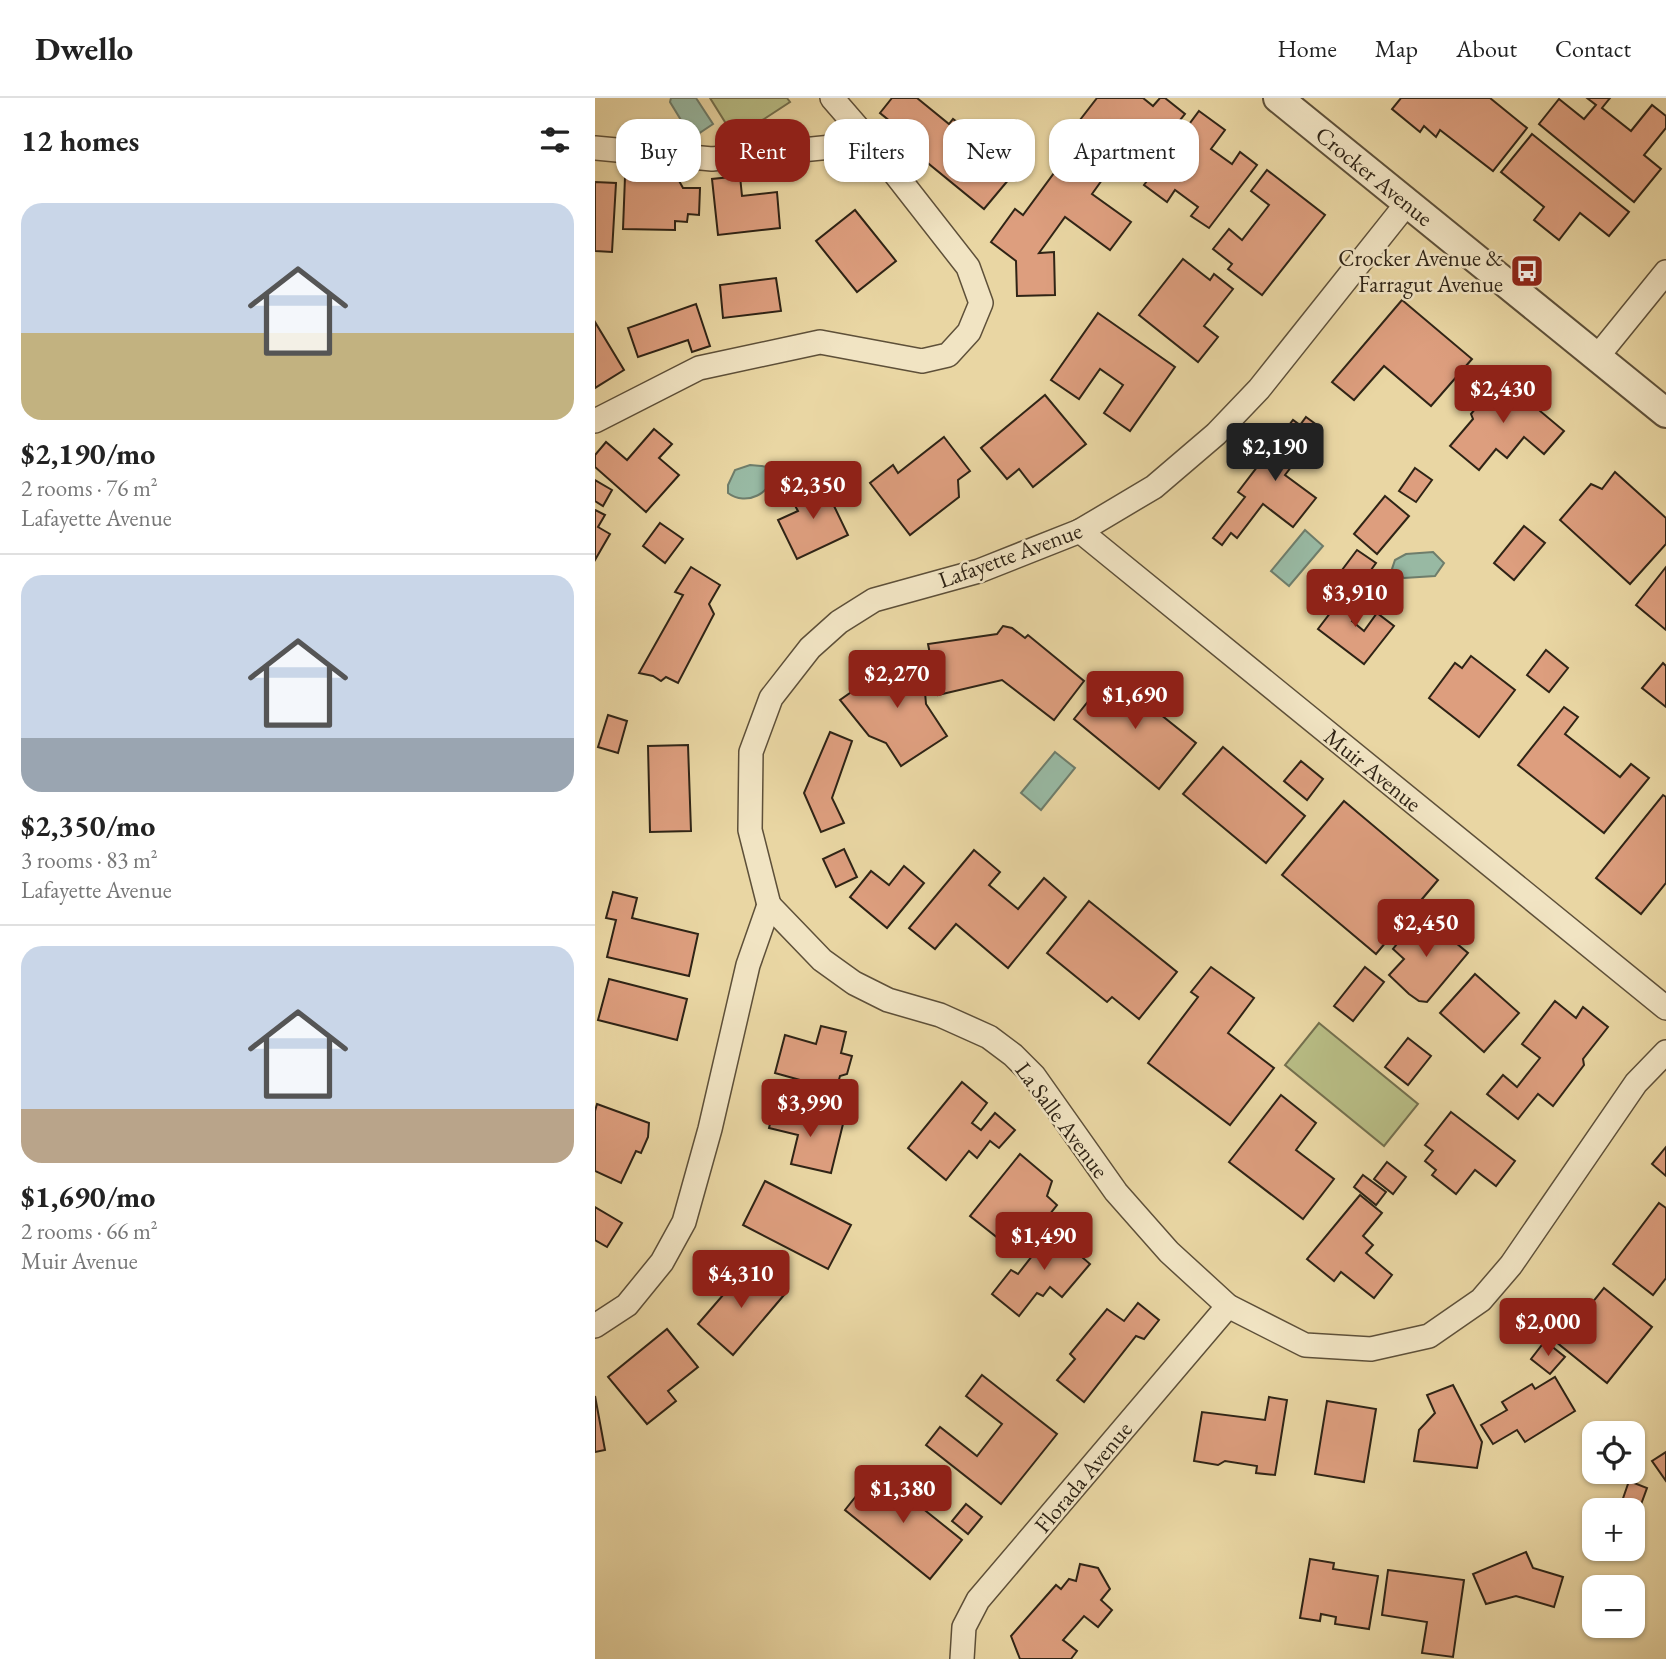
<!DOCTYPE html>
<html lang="en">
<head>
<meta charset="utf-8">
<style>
  :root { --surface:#fff; --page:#f2f2f2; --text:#222; --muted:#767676; --line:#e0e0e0; --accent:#8f2418 }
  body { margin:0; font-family:"EB Garamond",serif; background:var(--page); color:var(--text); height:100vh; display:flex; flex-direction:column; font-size:26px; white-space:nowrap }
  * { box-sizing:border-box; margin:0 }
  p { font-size:23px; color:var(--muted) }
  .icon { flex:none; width:38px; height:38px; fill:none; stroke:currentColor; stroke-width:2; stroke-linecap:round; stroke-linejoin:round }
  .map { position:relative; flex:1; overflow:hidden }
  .panel { display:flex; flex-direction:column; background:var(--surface); width:595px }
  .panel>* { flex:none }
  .banner { position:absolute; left:21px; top:21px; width:665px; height:63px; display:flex; gap:14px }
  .fabs { position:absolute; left:987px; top:1323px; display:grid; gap:14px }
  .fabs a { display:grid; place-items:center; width:63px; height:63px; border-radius:14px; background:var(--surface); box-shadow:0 2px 5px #0004; font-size:35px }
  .price { position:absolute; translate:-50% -60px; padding:0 16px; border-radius:7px; background:var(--accent); color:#fff; font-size:23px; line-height:46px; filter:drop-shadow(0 2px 4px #0008) }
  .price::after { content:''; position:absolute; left:50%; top:42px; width:21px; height:16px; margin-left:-10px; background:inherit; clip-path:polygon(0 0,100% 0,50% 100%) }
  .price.selected { background:#222; color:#fff }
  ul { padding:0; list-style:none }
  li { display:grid; align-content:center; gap:14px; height:371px; padding:0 21px }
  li+li { border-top:2px solid var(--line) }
  li span { display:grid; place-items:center; height:217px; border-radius:21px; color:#555 }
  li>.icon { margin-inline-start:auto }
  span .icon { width:126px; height:126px; fill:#fffc; stroke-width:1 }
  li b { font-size:30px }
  h2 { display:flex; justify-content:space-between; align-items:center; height:84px; padding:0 21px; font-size:30px }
  .tag { padding:0 24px; border-radius:21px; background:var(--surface); box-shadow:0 2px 5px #0004; font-size:24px; line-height:63px }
  .tag.selected { background:var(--accent); color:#fff }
  header { display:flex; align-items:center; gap:42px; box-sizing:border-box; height:98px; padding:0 35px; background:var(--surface); border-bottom:2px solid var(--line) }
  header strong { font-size:33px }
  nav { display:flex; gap:38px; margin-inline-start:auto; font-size:24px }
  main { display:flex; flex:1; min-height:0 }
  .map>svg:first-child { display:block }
  .green { fill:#b8bd85; stroke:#74704e; stroke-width:2 }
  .water { fill:#98b9a3; stroke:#6e7d6b; stroke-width:2 }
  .building { fill:#dd9e7e; stroke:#2f2416; stroke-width:2 }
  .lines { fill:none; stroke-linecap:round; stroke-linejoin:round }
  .minor-casing { stroke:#5e5039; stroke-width:26 }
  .tertiary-casing { stroke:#5e5039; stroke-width:32 }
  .minor { stroke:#f1e4c3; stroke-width:23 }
  .tertiary { stroke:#f1e4c3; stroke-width:28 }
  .labels { text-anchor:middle; stroke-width:5; stroke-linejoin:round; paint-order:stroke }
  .street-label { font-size:23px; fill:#2f2416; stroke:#f1e4c3 }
  .poi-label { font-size:23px; fill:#2f2416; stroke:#f1e4c3; text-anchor:end }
</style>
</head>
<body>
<header>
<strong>Dwello</strong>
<nav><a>Home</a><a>Map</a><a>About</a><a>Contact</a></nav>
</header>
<main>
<section class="panel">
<h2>12 homes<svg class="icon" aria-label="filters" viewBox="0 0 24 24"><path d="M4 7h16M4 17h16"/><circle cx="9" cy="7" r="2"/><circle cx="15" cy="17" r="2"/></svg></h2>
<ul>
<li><span style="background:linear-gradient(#c9d6e8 60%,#c2b280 0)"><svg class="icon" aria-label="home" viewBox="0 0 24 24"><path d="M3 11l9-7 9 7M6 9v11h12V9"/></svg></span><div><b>$2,190/mo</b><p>2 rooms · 76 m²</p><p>Lafayette Avenue</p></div></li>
<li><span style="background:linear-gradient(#c9d6e8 75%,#9aa5b1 0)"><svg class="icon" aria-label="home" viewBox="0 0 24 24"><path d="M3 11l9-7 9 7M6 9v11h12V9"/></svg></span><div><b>$2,350/mo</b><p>3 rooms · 83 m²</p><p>Lafayette Avenue</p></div></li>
<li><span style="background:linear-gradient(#c9d6e8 75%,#b9a48a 0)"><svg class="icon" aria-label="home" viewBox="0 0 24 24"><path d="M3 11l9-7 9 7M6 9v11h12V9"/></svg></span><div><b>$1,690/mo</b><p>2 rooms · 66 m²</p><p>Muir Avenue</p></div></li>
</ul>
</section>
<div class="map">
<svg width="1071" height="1561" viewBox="0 0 1071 1561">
  <rect width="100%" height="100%" fill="#e9d6a3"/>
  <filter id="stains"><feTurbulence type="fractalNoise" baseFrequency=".00286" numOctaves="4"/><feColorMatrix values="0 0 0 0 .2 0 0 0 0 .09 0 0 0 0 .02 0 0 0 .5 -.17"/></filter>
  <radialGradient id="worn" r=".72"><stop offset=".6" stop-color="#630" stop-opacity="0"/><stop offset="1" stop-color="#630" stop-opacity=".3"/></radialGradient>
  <g class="green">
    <polygon points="115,0 192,0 195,4 140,40"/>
    <polygon points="724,925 823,1006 789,1048 690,967"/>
  </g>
  <g class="water">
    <polygon points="76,0 101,0 118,26 97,40 75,4"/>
    <path d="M 155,367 L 176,369 L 179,373 C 178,395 151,409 133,395 L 133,387 L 140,372 Z"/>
    <polygon points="710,432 728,448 694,488 676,473"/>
    <polygon points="838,454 849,465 840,478 809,480 797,471 800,462 811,456"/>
    <polygon points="460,654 480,670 446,712 426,695"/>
  </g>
  <g class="building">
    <polygon points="297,0 322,0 354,26 358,21 376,35 383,26 430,62 389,111 312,48 317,41 285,15"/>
    <polygon points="502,0 548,0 558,8 565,0 570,0 590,16 549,67 507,34 497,46 478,31"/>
    <polygon points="806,0 895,0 932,30 898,73 845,32 841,39 829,28 825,34 797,11"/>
    <polygon points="992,0 1015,0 1007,10 1036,33 1057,7 1071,18 1071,30 1049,57 1066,71 1039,104 944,26 964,1 989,21 1001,7"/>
    <polygon points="604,13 630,32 616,51 637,66 645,54 662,67 614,130 596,118 603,109 580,92 572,104 549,87"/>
    <polygon points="937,36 1034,114 1014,138 985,115 964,142 939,122 949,109 906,74"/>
    <polygon points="480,62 507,82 497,96 536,124 515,152 470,119 444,155 459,154 460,197 422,198 421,163 396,144 420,111 428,117 462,71 469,76"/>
    <polygon points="672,72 730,117 667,197 633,171 637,166 618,151 634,131 647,142 674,107 656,93"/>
    <polygon points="145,78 147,98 182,94 185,130 123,137 117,81"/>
    <polygon points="30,79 83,81 88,90 105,90 104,117 93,116 92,124 80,123 80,132 28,131"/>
    <polygon points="0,84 21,85 17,154 0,153"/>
    <polygon points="260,112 301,163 262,194 221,143"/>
    <polygon points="588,161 615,182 619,176 638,191 609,228 623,239 603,264 544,217"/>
    <polygon points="181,180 186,213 128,220 125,187"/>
    <polygon points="807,202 877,261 836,308 789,268 759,302 737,284"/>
    <polygon points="101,206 115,248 97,254 93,242 43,259 33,230"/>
    <polygon points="503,215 580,269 535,333 509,315 528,287 505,271 484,301 456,282"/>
    <polygon points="0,224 29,272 0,290"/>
    <polygon points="891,277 903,286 907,281 969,333 949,356 929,339 912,360 901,351 884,372 855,348 878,321 876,316 889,300 879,292"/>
    <polygon points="450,297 491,346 438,389 424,371 412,381 386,350"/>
    <polygon points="711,319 726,330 690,377 721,400 698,429 668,406 642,440 636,435 627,447 618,440 650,399 643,394 698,322 705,327"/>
    <polygon points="59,331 77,346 64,360 84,377 51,414 0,369 0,357 11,344 32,362"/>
    <polygon points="349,339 375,373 363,382 364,399 315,437 275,385 298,367 303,375"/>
    <polygon points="820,370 837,382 821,404 804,393"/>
    <polygon points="1020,374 1071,420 1071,446 1035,486 965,422 996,386 1007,391"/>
    <polygon points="226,381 253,437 202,461 183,422 203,413 198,404 208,400 204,391"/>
    <polygon points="0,382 17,392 8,408 0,403"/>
    <polygon points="790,398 814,418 782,456 759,436"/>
    <polygon points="0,412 10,417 3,429 15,436 0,462"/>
    <polygon points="65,425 88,441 70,465 48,448"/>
    <polygon points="929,428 950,445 919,482 899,465"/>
    <polygon points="762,452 781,465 763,490 744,476"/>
    <polygon points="96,469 125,487 114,506 119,516 83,585 71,579 66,583 58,578 44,575 88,497 80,494"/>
    <polygon points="1071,469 1071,532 1041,507"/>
    <polygon points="752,493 769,507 757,523 769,533 782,515 799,528 769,566 723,531"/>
    <polygon points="408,528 417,530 430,540 433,537 489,583 459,622 407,582 343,597 333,546 402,536"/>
    <polygon points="951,552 973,570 954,594 932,577"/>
    <polygon points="312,555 328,571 331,606 352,638 306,668 291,645 274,638 245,602"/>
    <polygon points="876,558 920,592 884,639 834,600 860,565 867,570"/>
    <polygon points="1068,565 1071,568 1071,609 1047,590"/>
    <polygon points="515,576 601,645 564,691 479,621"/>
    <polygon points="969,609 983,619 970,636 1025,679 1036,666 1054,680 1009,735 923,667"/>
    <polygon points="13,617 32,623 23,655 3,649"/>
    <polygon points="235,634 257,643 237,700 249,725 226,734 209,695"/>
    <polygon points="93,647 96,733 55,734 53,648"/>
    <polygon points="628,649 710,718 671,765 588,696"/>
    <polygon points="706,663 728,681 712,702 689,683"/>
    <polygon points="1068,697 1071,699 1071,785 1046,816 1001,780"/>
    <polygon points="749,703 843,782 781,856 687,777"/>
    <polygon points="249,751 262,779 241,789 228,761"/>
    <polygon points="379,752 405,774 394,787 423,811 449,780 471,799 413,870 361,826 340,851 314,830"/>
    <polygon points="309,768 329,785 292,830 255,799 276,773 294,787"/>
    <polygon points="18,794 42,800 37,820 103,836 94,878 12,859 21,822 11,820"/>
    <polygon points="494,803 582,874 544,921 517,899 512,904 452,855"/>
    <polygon points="826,816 873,855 832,904 824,903 814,896 794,877 809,861 798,851"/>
    <polygon points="616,869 659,900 633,935 679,970 635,1027 553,965 603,899 596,894"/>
    <polygon points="770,869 789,884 758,923 739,908"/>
    <polygon points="880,876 924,915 889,954 845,915"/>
    <polygon points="14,881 92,901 82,942 3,922"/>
    <polygon points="960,903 981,920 988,909 1013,929 988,961 989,967 958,1008 943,996 923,1021 892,996 908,977 922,989 945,960 927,946"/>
    <polygon points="226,928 251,934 246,955 257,958 252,976 245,978 241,992 180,975 190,937 221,946"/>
    <polygon points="813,940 836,958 813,987 790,969"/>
    <polygon points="367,984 392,1005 377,1025 386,1032 400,1015 420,1032 404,1050 395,1043 382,1060 374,1053 351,1082 313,1050"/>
    <polygon points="686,997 721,1025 701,1052 739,1081 708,1121 634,1064"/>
    <polygon points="2,1006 54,1025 53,1039 46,1055 41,1053 26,1085 0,1073 0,1013"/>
    <polygon points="179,1010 248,1026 236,1075 196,1066 203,1037 174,1030"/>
    <polygon points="856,1014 920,1063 901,1088 880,1072 861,1096 837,1077 841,1072 830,1063 838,1053 830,1047"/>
    <polygon points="1071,1049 1071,1078 1057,1066"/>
    <polygon points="425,1056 457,1083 452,1098 462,1107 423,1156 375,1118"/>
    <polygon points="792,1064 811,1079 798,1096 779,1081"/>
    <polygon points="768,1077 791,1094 781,1107 759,1089"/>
    <polygon points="170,1083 256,1127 233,1171 148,1127"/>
    <polygon points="765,1097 787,1115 768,1138 778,1147 771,1155 797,1177 779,1200 746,1174 739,1183 712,1161"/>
    <polygon points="1064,1105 1071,1110 1071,1180 1058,1197 1018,1166"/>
    <polygon points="0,1109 27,1125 12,1149 0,1142"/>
    <polygon points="463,1125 475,1134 480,1153 495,1166 467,1199 455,1189 448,1198 442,1195 424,1218 397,1196 416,1172 423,1176"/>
    <polygon points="154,1167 189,1197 138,1257 103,1226"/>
    <polygon points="1009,1190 1057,1229 1012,1285 945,1231 966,1204 985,1220"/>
    <polygon points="543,1205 564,1222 549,1241 541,1238 489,1304 462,1282 480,1261 475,1256 512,1211 529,1223"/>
    <polygon points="72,1231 103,1269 73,1293 81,1303 52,1326 13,1279"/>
    <polygon points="950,1243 970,1259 955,1276 936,1261"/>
    <polygon points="387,1277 462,1336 406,1406 331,1347 345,1329 382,1358 407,1326 371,1298"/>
    <polygon points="960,1279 980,1313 930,1344 922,1332 898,1346 886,1327 912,1312 907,1304 937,1286 940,1291"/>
    <polygon points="858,1287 887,1344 882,1370 819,1363 824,1332 840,1315 832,1297"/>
    <polygon points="0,1298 10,1352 0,1354"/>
    <polygon points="674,1299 692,1302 680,1377 661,1375 662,1368 630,1363 623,1367 599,1363 607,1314 670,1322"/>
    <polygon points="732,1303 781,1311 769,1384 720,1376"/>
    <polygon points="1071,1354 1071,1383 1057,1363"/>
    <polygon points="281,1373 367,1442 335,1481 250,1412"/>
    <polygon points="1034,1383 1052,1390 1041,1420 1038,1419 1038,1412 1024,1412"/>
    <polygon points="371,1406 387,1419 373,1436 357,1423"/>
    <polygon points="931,1454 938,1470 968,1479 959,1509 921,1498 891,1506 878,1476"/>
    <polygon points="715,1461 739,1465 738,1471 783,1478 774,1531 740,1526 741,1519 726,1516 725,1523 705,1520"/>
    <polygon points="485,1466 503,1470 515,1491 506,1502 517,1512 503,1529 489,1518 468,1542 482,1553 476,1561 425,1561 416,1538 461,1487 466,1491 474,1481 481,1483"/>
    <polygon points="793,1472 869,1482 858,1559 827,1555 832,1524 787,1517"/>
  </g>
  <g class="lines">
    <defs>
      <g id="minor">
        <polyline points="0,50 117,61 276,45"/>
        <polyline points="1002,259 1071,174"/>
        <polyline points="0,323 104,270 225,244 327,263 353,257 374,234 386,205 373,169 276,45 237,0"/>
        <polyline points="485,433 1071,910"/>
        <polyline points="174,807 227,862 259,885 293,902 345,917 394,939 418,957 439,978 521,1094 574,1154 633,1208 710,1247 776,1251 834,1238 886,1202 916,1167 1041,985 1071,954"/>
        <polyline points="174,807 155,732 156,654 176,600 215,550 244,524 279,502 384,473 485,433 559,389 621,336 664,291 813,104"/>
        <polyline points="0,1228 32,1207 67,1164 89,1124 115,1031 153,867 174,807"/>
        <polyline points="367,1561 369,1529 383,1502 633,1208"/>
      </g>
      <g id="tertiary">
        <path id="s1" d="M 683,0 L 1071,315"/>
      </g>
    </defs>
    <use href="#minor" class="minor-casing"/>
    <use href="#tertiary" class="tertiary-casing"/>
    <use href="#minor" class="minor"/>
    <use href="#tertiary" class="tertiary"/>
  </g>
  <defs>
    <symbol id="bus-square" viewBox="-11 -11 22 22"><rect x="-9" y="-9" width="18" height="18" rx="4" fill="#8f2418" stroke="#f1e4c3"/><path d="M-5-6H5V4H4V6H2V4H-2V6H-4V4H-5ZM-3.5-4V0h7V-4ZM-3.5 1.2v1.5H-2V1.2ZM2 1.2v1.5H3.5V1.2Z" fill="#fff"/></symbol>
  </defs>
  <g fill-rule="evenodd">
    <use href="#bus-square" x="913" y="154" width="38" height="38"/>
  </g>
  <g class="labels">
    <g class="street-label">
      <text dy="8" stroke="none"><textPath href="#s1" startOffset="124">Crocker Avenue</textPath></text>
      <text transform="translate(415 457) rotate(-20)" y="8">Lafayette Avenue</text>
      <text transform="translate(778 672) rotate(39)" y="8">Muir Avenue</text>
      <text transform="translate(467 1022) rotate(53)" y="8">La Salle Avenue</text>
      <text transform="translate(488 1379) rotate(-50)" y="8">Florada Avenue</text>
    </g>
    <g class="poi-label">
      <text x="908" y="168">Crocker Avenue &amp;<tspan x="908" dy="26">Farragut Avenue</tspan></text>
    </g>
  </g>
  <rect width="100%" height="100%" filter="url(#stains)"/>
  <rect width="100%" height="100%" fill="url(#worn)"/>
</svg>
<div class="fabs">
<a><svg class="icon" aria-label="locate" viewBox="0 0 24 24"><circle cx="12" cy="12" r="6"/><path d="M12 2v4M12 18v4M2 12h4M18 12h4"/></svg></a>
<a>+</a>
<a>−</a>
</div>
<b class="price" style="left:908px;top:327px">$2,430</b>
<b class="price selected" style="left:680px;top:385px">$2,190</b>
<b class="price" style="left:218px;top:423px">$2,350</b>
<b class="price" style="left:760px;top:531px">$3,910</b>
<b class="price" style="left:302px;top:612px">$2,270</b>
<b class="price" style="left:540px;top:633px">$1,690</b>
<b class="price" style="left:831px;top:861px">$2,450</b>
<b class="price" style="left:215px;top:1041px">$3,990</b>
<b class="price" style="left:449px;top:1174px">$1,490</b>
<b class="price" style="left:146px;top:1212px">$4,310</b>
<b class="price" style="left:953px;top:1260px">$2,000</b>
<b class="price" style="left:308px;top:1427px">$1,380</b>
<div class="banner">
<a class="tag">Buy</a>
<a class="tag selected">Rent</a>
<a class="tag">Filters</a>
<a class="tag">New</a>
<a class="tag">Apartment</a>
</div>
</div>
</main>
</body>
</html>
